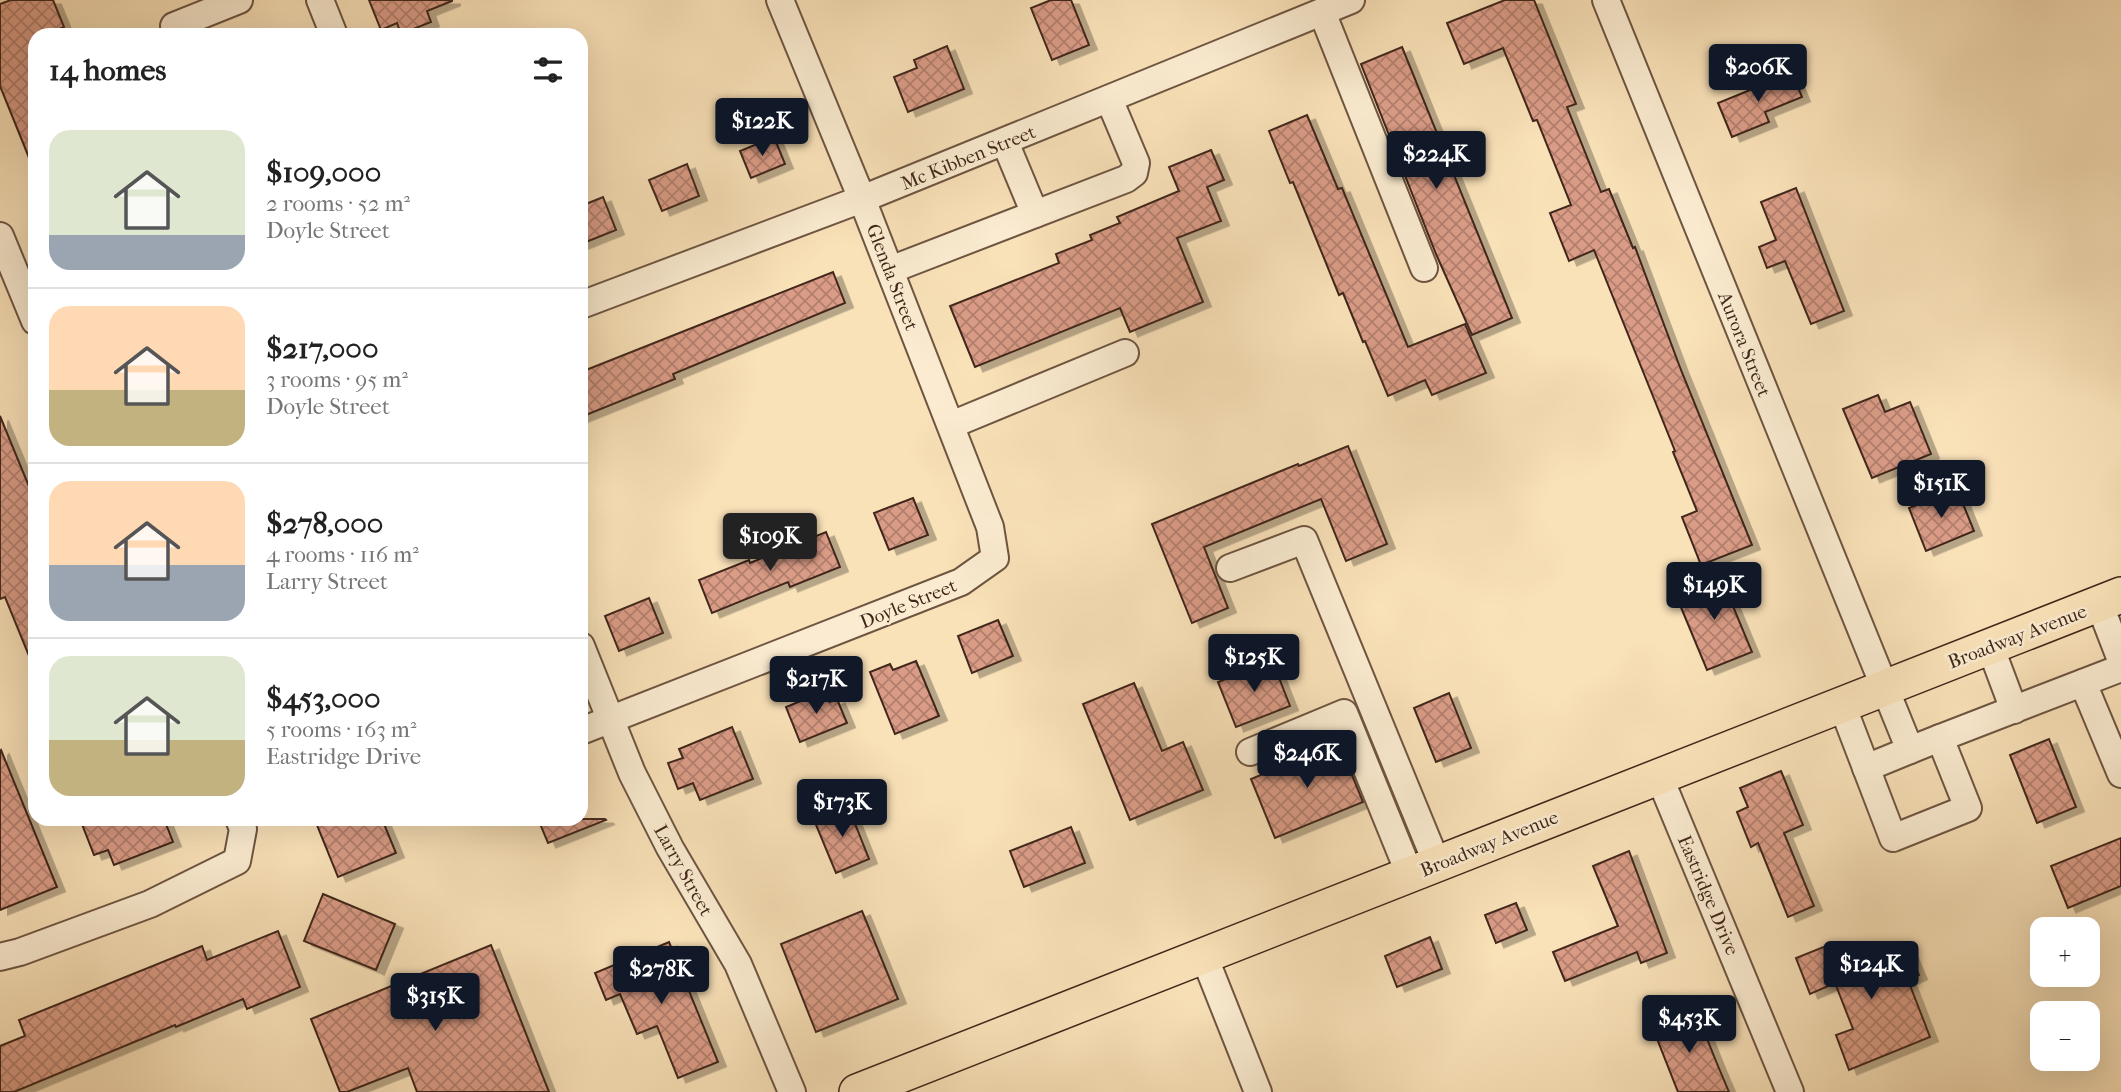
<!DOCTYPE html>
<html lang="en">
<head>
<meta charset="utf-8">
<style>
  :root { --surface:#fff; --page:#f6f6f6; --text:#222; --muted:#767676; --line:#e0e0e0; --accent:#111827 }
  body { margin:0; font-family:"IM FELL French Canon",serif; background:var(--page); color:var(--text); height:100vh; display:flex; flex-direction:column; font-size:26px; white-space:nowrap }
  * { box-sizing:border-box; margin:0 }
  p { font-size:23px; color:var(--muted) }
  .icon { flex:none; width:38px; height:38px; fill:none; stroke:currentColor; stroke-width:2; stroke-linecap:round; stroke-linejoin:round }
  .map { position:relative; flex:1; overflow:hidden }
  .drawer { position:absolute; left:28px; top:28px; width:560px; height:798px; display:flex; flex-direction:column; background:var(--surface); border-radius:21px; box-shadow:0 7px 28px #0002 }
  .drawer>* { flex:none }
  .tools { position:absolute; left:2030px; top:917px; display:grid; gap:14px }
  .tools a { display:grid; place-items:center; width:70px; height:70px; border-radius:14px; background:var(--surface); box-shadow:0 7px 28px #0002; font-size:35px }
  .price { position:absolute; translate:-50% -60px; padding:0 16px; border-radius:7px; background:var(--accent); color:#fff; font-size:23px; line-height:46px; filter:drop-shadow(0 2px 4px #0008) }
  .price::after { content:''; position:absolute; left:50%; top:42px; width:21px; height:16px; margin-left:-10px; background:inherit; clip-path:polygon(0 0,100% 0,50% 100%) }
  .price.current { background:#222; color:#fff }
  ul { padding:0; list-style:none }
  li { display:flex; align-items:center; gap:21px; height:175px; padding:0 21px }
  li+li { border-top:2px solid var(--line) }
  li span { display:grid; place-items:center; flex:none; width:196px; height:140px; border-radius:21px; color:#555 }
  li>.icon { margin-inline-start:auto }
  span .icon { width:84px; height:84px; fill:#fffc; stroke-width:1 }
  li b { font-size:30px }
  h2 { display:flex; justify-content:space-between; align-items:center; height:84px; padding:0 21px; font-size:30px }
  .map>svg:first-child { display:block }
  .building { fill:url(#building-cross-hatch); stroke:#40261a; stroke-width:2; filter:url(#shadow) }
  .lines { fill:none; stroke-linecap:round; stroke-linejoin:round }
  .minor-casing { stroke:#6e5542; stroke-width:30 }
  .major-casing { stroke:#40261a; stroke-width:38 }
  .minor { stroke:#fbecd1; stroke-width:26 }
  .major { stroke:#f9e1b8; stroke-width:35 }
  .labels { text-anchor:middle; stroke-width:5; stroke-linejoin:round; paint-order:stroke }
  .street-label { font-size:19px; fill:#40261a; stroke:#fbecd1 }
</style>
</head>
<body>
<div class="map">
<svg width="2121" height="1092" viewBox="0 0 2121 1092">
  <defs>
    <pattern id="building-cross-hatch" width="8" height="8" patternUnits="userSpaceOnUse" patternTransform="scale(1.75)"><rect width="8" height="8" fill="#da9c86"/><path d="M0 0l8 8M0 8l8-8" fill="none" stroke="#b27f6d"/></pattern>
    <filter id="shadow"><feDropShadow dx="8" dy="4.5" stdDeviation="0" flood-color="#0004"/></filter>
  </defs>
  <rect width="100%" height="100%" fill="#f9e1b8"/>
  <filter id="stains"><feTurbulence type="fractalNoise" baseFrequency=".00286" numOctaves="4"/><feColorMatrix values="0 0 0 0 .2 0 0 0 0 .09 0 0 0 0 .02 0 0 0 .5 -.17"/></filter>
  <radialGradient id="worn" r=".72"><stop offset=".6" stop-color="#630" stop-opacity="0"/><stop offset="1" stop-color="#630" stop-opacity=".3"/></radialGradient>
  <g class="building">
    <polygon points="11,0 53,0 64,27 45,35 35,35 34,170 0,86 0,4"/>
    <polygon points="369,0 452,0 452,1 427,11 431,22 401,34 397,23 381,30"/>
    <polygon points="1051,0 1071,0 1089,45 1052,60 1031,8"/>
    <polygon points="1505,0 1534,0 1576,104 1567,107 1601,192 1609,189 1633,248 1635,247 1681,370 1752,545 1701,565 1682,517 1697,511 1673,452 1675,451 1594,250 1569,261 1550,213 1571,205 1537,120 1533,121 1503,48 1464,64 1447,23"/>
    <polygon points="947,46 964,89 908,112 894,77 917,68 914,60"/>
    <polygon points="1402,47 1512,318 1472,335 1436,254 1361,64"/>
    <polygon points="1792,73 1802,97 1765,112 1769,122 1732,137 1718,103"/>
    <polygon points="1307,115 1338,189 1342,188 1408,347 1465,324 1486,373 1432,395 1425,380 1388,396 1365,341 1363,342 1343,293 1339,295 1293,182 1290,183 1269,131"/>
    <polygon points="774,137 785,164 751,178 740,151"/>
    <polygon points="1211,150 1224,180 1207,187 1221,221 1177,238 1203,302 1130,332 1120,308 975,367 950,306 1059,263 1056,254 1092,240 1090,235 1120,223 1117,217 1179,191 1169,167"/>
    <polygon points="687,164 699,196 662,211 649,180"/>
    <polygon points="1796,188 1844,311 1811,324 1785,261 1767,268 1759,247 1776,240 1761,202"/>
    <polygon points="603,197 616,230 581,244 581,206"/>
    <polygon points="833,272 845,303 673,374 675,379 581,417 581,372"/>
    <polygon points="1878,395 1885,412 1910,402 1931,454 1872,478 1843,409"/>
    <polygon points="0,416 35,501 34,668 5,597 0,599"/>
    <polygon points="1348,446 1387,544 1346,561 1321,499 1204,547 1228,608 1192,623 1152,524 1298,464 1299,466"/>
    <polygon points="1957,489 1974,531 1926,551 1909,508"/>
    <polygon points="913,498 928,535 889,550 874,513"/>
    <polygon points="826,532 840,567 790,587 788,582 712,613 699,580 749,560 750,563"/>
    <polygon points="1720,575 1752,652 1707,670 1675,593"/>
    <polygon points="649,598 663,633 619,651 605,616"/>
    <polygon points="998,620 1013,656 972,673 958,636"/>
    <polygon points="1272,660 1290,706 1236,727 1218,682"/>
    <polygon points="916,661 939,716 895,734 870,672 890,664 893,670"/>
    <polygon points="1134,683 1162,751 1183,742 1203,790 1130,820 1083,704"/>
    <polygon points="825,691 830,702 837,699 847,723 800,742 786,707"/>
    <polygon points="1449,693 1471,748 1436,762 1414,708"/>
    <polygon points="732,727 753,779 700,800 693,783 678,789 668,763 683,758 679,749"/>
    <polygon points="2049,739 2076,807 2037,823 2010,755"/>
    <polygon points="1339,743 1363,802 1275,838 1251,779"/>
    <polygon points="1,750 57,887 0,910 0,751"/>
    <polygon points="1781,771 1803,825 1784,833 1814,906 1788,917 1758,843 1751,847 1737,812 1748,807 1740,788"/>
    <polygon points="848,806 869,859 836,873 814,820"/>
    <polygon points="80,819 164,819 173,842 114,865 108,850 94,855"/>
    <polygon points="333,819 382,819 396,853 338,877 317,825"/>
    <polygon points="538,819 605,819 606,820 548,843"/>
    <polygon points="1071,827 1085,863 1024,887 1010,851"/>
    <polygon points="2121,838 2121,886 2068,908 2051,866"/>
    <polygon points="1629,851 1667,953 1641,963 1637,952 1565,981 1553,952 1618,926 1593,866"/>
    <polygon points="323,894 395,924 376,970 304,941"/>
    <polygon points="1516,903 1527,930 1496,943 1485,915"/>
    <polygon points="862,911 898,999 816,1032 781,944"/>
    <polygon points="278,931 300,987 247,1009 243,999 176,1027 175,1025 14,1092 0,1092 0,1046 25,1036 19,1020 202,946 207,960"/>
    <polygon points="1430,937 1442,969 1397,987 1385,956"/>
    <polygon points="669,942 718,1062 678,1078 657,1026 637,1034 620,994 606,1000 595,973"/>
    <polygon points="1831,944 1842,970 1906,944 1919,975 1908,980 1930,1037 1849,1070 1836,1035 1853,1029 1835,983 1810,994 1796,958"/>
    <polygon points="491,945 549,1092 417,1092 408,1068 347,1092 340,1092 311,1019"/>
    <polygon points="1695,1009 1718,1066 1729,1092 1678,1092 1652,1026"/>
  </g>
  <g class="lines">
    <defs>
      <g id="minor">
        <polyline points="320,0 334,35"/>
        <polyline points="1606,0 1910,750 1940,738"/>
        <polyline points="1322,12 1424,268"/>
        <polyline points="174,26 239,0"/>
        <polyline points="1005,142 1035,214"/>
        <polyline points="0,236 35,321"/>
        <polyline points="890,270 1126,179 1134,173 1136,163 1109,99"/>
        <polyline points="581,305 862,199 1351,0"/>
        <polyline points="951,425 1125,353"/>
        <polyline points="1230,568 1304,540 1437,864"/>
        <polyline points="2099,603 2121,660"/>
        <polyline points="581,646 632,773 670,848 738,964 792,1092"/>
        <polyline points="1990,646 2014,710"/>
        <polyline points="2083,683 2121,774"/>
        <polyline points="1842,705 1893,838 1968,808 1940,738 2121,668"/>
        <polyline points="581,731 961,582 995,558 990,527 862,199 780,0"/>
        <polyline points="1250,752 1344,713 1410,875"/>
        <polyline points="1866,768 1910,750"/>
        <polyline points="1659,776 1790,1092"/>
        <polyline points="1204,956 1258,1092"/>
        <polyline points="0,957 20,952 150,904 237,861 243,829 239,819"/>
      </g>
      <polyline id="major" points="857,1092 2121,595"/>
    </defs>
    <use href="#minor" class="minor-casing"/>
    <use href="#major" class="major-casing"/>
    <use href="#minor" class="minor"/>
    <use href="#major" class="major"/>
  </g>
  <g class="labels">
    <g class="street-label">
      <text transform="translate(968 157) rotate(-22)" y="7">Mc Kibben Street</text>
      <text transform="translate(893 277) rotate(69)" y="7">Glenda Street</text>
      <text transform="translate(1745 344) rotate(68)" y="7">Aurora Street</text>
      <text transform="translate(908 603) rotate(-22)" y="7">Doyle Street</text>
      <text transform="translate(2017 636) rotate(-21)" y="7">Broadway Avenue</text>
      <text transform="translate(1489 843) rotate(-22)" y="7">Broadway Avenue</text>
      <text transform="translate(684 870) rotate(61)" y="7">Larry Street</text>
      <text transform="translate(1709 895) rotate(67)" y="7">Eastridge Drive</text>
    </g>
  </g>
  <rect width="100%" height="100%" filter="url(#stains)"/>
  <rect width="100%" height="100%" fill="url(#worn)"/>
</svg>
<div class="tools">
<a>+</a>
<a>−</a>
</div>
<b class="price" style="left:1758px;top:104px">$206K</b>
<b class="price" style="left:762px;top:158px">$122K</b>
<b class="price" style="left:1436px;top:191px">$224K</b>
<b class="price" style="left:1941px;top:520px">$151K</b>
<b class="price current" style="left:770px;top:573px">$109K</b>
<b class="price" style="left:1714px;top:622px">$149K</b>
<b class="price" style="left:1254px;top:694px">$125K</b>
<b class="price" style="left:816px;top:716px">$217K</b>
<b class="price" style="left:1307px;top:790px">$246K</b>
<b class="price" style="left:842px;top:839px">$173K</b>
<b class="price" style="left:1871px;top:1001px">$124K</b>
<b class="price" style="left:661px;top:1006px">$278K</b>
<b class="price" style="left:435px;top:1033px">$315K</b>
<b class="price" style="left:1689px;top:1055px">$453K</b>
<section class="drawer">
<h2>14 homes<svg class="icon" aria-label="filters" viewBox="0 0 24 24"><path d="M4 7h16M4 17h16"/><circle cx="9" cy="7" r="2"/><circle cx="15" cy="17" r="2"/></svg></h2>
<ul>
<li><span style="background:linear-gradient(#dfe7d0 75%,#9aa5b1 0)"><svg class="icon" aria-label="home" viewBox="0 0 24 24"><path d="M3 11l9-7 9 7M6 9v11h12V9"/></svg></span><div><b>$109,000</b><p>2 rooms · 52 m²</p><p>Doyle Street</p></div></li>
<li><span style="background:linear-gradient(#ffd9b3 60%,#c2b280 0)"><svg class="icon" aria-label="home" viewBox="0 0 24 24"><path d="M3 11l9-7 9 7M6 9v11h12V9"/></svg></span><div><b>$217,000</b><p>3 rooms · 95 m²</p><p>Doyle Street</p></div></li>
<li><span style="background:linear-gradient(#ffd9b3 60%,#9aa5b1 0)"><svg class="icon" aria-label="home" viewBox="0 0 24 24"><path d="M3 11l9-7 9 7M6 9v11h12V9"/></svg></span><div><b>$278,000</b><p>4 rooms · 116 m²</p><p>Larry Street</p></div></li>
<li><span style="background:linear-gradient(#dfe7d0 60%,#c2b280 0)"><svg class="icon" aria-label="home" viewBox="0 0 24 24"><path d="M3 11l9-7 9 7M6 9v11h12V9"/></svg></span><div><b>$453,000</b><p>5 rooms · 163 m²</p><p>Eastridge Drive</p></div></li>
</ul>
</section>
</div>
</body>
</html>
